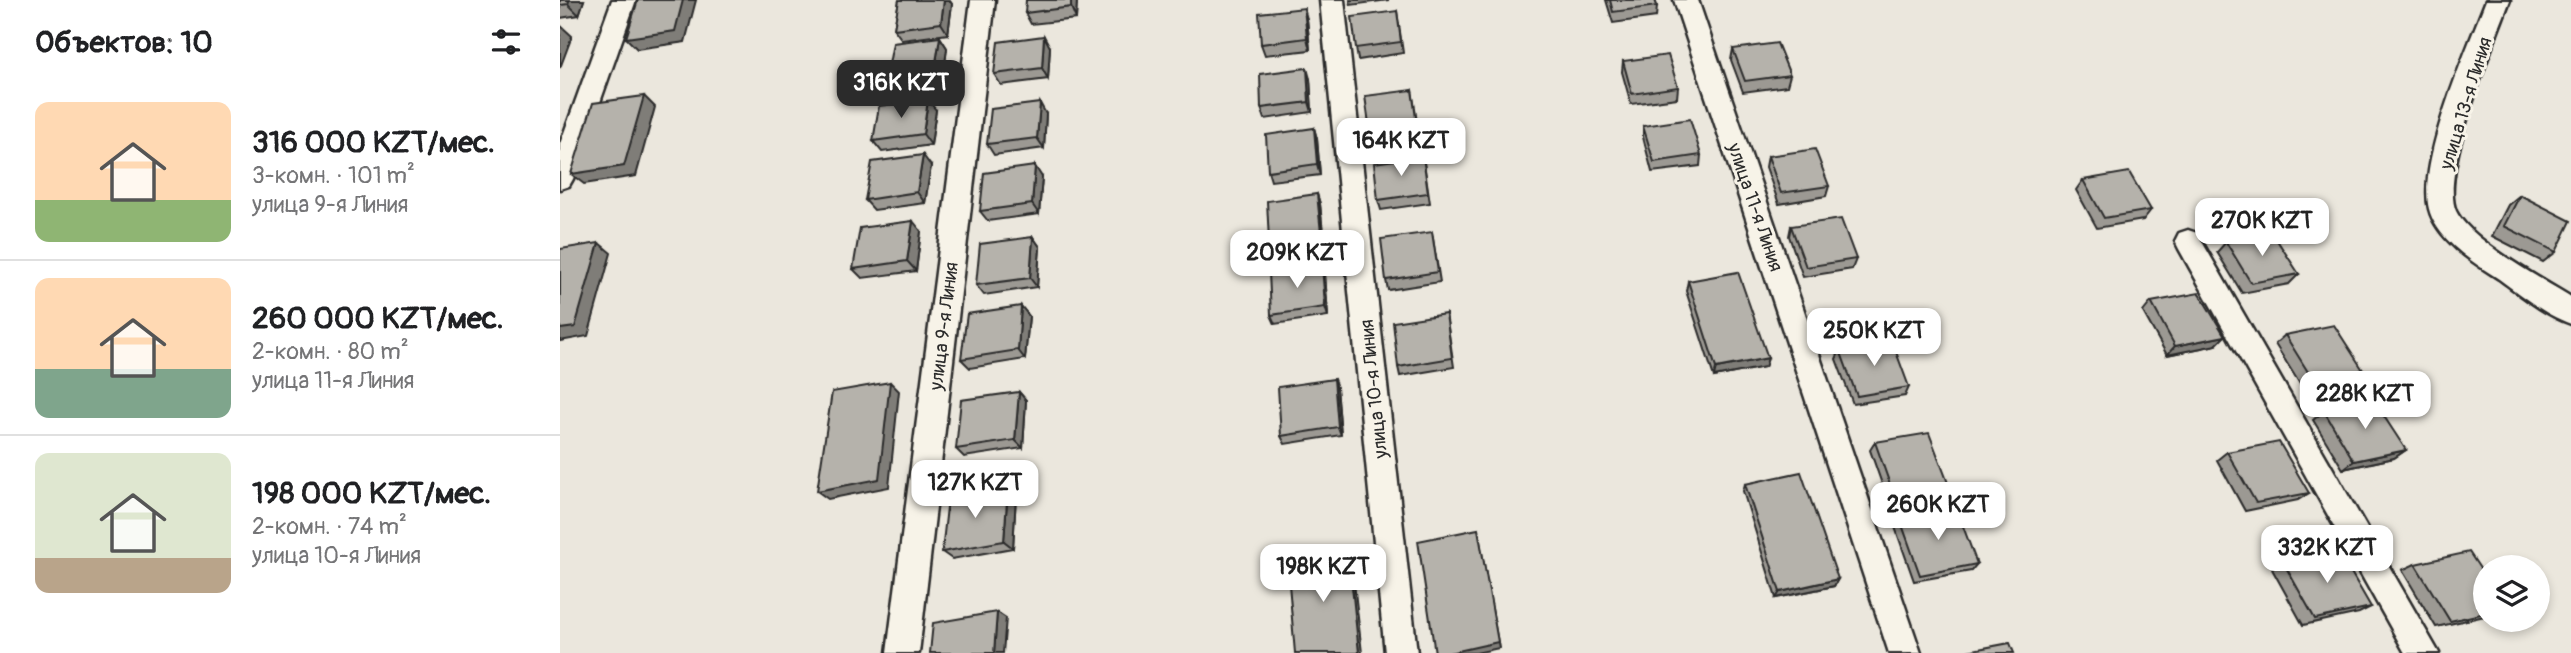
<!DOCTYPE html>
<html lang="ru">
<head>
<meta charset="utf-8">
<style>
  :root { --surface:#fff; --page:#f6f6f6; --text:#202124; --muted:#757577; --line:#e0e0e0; --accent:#2b2b2b }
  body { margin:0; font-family:Pangolin,sans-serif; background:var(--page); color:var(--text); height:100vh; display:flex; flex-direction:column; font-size:26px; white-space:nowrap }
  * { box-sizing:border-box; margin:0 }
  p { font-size:23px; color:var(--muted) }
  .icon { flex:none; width:38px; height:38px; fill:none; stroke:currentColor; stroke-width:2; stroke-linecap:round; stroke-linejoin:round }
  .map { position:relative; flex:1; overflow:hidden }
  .details { display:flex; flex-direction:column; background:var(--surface); width:560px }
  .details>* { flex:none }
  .buttons { position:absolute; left:1913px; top:555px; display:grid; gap:14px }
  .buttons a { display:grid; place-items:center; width:77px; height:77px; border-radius:50%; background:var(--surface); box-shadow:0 4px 10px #0003; font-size:35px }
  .price { position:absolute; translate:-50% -60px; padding:0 16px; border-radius:14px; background:#fff; color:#222; font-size:23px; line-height:46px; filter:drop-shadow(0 2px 4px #0008) }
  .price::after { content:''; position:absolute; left:50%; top:42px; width:21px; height:16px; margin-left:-10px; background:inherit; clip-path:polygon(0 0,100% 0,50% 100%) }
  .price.on { background:var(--accent); color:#fff }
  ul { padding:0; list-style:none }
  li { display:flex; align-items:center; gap:21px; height:175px; padding:0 35px }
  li+li { border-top:2px solid var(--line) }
  li span { display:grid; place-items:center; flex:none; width:196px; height:140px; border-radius:14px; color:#555 }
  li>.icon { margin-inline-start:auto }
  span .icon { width:84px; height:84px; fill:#fffc; stroke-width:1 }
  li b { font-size:30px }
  h2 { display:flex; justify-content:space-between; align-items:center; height:84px; padding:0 35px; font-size:30px }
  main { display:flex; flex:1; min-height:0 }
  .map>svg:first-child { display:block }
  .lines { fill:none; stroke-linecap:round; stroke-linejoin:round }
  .street-casing { stroke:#2b2b2b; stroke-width:5 }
  .street { fill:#f7f3e8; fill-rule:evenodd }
  .wall { fill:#9c9993; stroke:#2b2b2b; stroke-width:2 }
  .shaded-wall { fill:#7f7d78; stroke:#2b2b2b; stroke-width:2 }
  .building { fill:#b5b2ab; stroke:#2b2b2b; stroke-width:2 }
  .labels { text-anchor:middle; stroke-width:6; stroke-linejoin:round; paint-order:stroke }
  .street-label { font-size:19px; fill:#2b2b2b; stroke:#f7f3e8 }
</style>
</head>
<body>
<main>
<section class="details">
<h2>Объектов: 10<svg class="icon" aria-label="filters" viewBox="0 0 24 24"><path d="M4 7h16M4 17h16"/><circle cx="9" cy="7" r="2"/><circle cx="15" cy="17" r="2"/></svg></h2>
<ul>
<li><span style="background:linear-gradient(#ffd9b3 70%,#8fb573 0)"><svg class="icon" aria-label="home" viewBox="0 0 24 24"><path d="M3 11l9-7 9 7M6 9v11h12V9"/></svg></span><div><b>316 000 KZT/мес.</b><p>3-комн. · 101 m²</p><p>улица 9-я Линия</p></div></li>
<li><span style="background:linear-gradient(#ffd9b3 65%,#7fa58c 0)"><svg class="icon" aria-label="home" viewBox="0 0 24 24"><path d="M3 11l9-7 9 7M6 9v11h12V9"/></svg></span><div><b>260 000 KZT/мес.</b><p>2-комн. · 80 m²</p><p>улица 11-я Линия</p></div></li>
<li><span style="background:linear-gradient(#dfe7d0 75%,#b9a48a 0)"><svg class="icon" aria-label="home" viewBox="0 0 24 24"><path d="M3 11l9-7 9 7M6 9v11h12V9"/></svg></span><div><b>198 000 KZT/мес.</b><p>2-комн. · 74 m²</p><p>улица 10-я Линия</p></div></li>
</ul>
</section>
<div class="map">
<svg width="2011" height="653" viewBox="0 0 2011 653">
  <rect width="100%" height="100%" fill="#ebe7dd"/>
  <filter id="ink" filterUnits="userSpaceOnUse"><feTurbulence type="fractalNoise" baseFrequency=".0143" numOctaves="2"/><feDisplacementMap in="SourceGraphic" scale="14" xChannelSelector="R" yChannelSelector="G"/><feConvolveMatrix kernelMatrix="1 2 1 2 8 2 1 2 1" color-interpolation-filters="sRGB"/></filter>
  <g filter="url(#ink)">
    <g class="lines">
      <defs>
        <g id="street">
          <polygon points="52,0 76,0 13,179 9,186 0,189 0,144"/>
          <polygon points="411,0 435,0 359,653 327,653"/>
          <polygon points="760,0 784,0 857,653 825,653"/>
          <polygon points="1114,0 1138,0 1361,653 1329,653"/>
          <path d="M 1926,0 L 1950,0 C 1935,40 1879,174 1896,211 C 1911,241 1982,279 2011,297 L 2011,324 C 1985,315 1961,295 1939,279 C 1914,263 1877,240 1869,209 C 1857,161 1908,47 1926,0 Z"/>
          <polygon points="1628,230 1637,233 1879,653 1845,653 1619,249 1615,241 1619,233"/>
        </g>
      </defs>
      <use href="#street" class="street-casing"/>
      <use href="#street" class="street"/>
    </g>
    <g class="wall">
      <polygon points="0,0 24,0 19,15 0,18"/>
      <polygon points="339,0 389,0 392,4 388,34 342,40 334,29"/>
      <polygon points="517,0 516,19 471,24 465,13"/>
      <polygon points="790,0 829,0 791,5"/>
      <polygon points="1046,0 1095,0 1097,6 1096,17 1053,23"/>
      <polygon points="837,11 843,53 798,60 796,48"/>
      <polygon points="747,19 750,50 705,55 701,44"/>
      <polygon points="380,37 387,48 383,80 335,86 327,75"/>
      <polygon points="490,47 488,79 441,85 434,74"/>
      <polygon points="1173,49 1230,75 1227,86 1183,92 1171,60"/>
      <polygon points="1063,61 1118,87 1117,98 1071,104 1062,72"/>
      <polygon points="750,79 752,112 705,119 701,108"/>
      <polygon points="852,90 859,135 812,142 810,131"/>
      <polygon points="376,110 371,145 322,152 313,141"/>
      <polygon points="486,114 484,148 434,155 427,144"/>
      <polygon points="1083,126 1141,155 1140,166 1092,172 1083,137"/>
      <polygon points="754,128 757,139 760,175 711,181 708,171"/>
      <polygon points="863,156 870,203 821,210 818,200"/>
      <polygon points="1208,156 1269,186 1266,196 1219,204 1206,167"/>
      <polygon points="371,166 365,203 314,210 305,200"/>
      <polygon points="482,177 479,214 428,221 420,211"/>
      <polygon points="1523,180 1591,210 1583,220 1537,228 1516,190"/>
      <polygon points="757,194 760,204 764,243 713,250 709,241"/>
      <polygon points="1960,195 1996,252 1983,262 1932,236 1948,205"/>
      <polygon points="1231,226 1296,259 1292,269 1243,277 1229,236"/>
      <polygon points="361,231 356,271 302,278 293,269"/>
      <polygon points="872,232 880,282 828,290 826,280"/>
      <polygon points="473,237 480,247 477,287 424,295 416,285"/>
      <polygon points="1666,242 1739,274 1729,284 1682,293 1657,252"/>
      <polygon points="765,274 768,316 715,324 711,315"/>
      <polygon points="1128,281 1208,358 1205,367 1154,377 1126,291"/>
      <polygon points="1591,302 1656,345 1607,355 1583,312"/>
      <polygon points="461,306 469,316 465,359 410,368 401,359"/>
      <polygon points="886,314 894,367 840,376 838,367"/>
      <polygon points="1725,335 1792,379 1743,389 1715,344"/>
      <polygon points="1280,350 1349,387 1345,396 1293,404 1276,359"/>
      <polygon points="777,388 781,435 725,444 721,436"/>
      <polygon points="459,392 466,400 463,448 404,457 396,449"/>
      <polygon points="1764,411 1846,450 1834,458 1783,469 1753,420"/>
      <polygon points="1315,442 1388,483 1383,491 1328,501 1310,450"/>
      <polygon points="1667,452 1749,493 1738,500 1685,511 1657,460"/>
      <polygon points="1185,484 1278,579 1274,586 1216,598 1183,491"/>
      <polygon points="456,495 453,548 392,559 382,552"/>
      <polygon points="1340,519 1417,564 1411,571 1354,581 1335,527"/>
      <polygon points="1723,562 1811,607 1799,613 1743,625 1712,569"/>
      <polygon points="1855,564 1925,576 1925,616 1876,627 1842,570"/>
    </g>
    <g class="shaded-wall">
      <polygon points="9,0 24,0 19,15 8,4"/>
      <polygon points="123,0 136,0 125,42 77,49 66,38"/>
      <polygon points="384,0 389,0 392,4 388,34 381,23"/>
      <polygon points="511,0 517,0 516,19 511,7"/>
      <polygon points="744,8 747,19 750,50 747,38"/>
      <polygon points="0,25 12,36 0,68"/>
      <polygon points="484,36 490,47 488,79 482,68"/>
      <polygon points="380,37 387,48 383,80 375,69"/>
      <polygon points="747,68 750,79 752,112 749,102"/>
      <polygon points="84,96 95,107 76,176 24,184 11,174"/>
      <polygon points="368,100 376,110 371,145 363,134"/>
      <polygon points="480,103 486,114 484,148 477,138"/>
      <polygon points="754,128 757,139 760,175 757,164"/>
      <polygon points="363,155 371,166 365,203 357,192"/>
      <polygon points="475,166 482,177 479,214 472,204"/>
      <polygon points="757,194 760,204 764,243 761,233"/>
      <polygon points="353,221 361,231 356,271 347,261"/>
      <polygon points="473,237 480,247 477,287 470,278"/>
      <polygon points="39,243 51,253 28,336 0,341 0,329"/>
      <polygon points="762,264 765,274 768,316 765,307"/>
      <polygon points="461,306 469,316 465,359 458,350"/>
      <polygon points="1665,336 1656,345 1607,355 1615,346"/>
      <polygon points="1208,358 1205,367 1154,377 1156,368"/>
      <polygon points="1803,370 1792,379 1743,389 1753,380"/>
      <polygon points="774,379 777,388 781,435 778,427"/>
      <polygon points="330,382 339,391 329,487 268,499 257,491"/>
      <polygon points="459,392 466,400 463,448 455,440"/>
      <polygon points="1846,450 1834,458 1783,469 1794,461"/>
      <polygon points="448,488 456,495 453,548 444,541"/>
      <polygon points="919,536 939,648 916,653 889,653"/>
      <polygon points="788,549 791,556 802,653 799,653"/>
      <polygon points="1278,579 1274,586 1216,598 1220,592"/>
      <polygon points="437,612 446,618 443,653 434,653"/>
    </g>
    <g class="building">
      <polygon points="0,0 9,0 8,4 0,5"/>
      <polygon points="78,0 123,0 115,31 66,38"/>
      <polygon points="339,0 384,0 381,23 334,29"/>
      <polygon points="466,0 511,0 511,7 465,13"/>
      <polygon points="1050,0 1095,0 1097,6 1053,12"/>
      <polygon points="744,8 747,38 701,44 699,13"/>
      <polygon points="837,11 841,42 796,48 792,17"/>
      <polygon points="484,36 482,68 434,74 438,42"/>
      <polygon points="380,37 375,69 327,75 333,43"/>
      <polygon points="1217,43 1230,75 1185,81 1173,49"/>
      <polygon points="1108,55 1118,87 1072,94 1063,61"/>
      <polygon points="747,68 749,102 701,108 700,74"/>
      <polygon points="852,90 857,125 810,131 805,96"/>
      <polygon points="84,96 64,166 11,174 33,103"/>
      <polygon points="368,100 363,134 313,141 319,106"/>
      <polygon points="480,103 477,138 427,144 431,109"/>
      <polygon points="1130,119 1141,155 1094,162 1083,126"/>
      <polygon points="754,128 757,164 708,171 706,135"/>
      <polygon points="1255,149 1269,186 1221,193 1208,156"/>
      <polygon points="363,155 357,192 305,200 312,162"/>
      <polygon points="863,156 868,193 818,200 814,163"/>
      <polygon points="475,166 472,204 420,211 424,173"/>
      <polygon points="1569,172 1591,210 1544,218 1523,180"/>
      <polygon points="757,194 761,233 709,241 707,201"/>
      <polygon points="1960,195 2011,221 1996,252 1944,226"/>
      <polygon points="1281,219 1296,259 1246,267 1231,226"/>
      <polygon points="353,221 347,261 293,269 300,228"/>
      <polygon points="872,232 878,272 826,280 821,239"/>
      <polygon points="1713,234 1739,274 1691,283 1666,242"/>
      <polygon points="473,237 470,278 416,285 420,244"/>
      <polygon points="39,243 15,327 0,329 0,249"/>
      <polygon points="762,264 765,307 711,315 709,272"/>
      <polygon points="1178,272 1208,358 1156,368 1128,281"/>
      <polygon points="1639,293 1665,336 1615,346 1591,302"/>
      <polygon points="461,306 458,350 401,359 407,314"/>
      <polygon points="886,314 892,358 838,367 833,322"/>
      <polygon points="1774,325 1803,370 1753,380 1725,335"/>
      <polygon points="1332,341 1349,387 1297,396 1280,350"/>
      <polygon points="774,379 778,427 721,436 718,387"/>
      <polygon points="330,382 319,479 257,491 272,392"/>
      <polygon points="459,392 455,440 396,449 401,400"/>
      <polygon points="1814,401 1846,450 1794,461 1764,411"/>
      <polygon points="1369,433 1388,483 1333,493 1315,442"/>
      <polygon points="1719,442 1749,493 1696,503 1667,452"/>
      <polygon points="1241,472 1278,579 1220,592 1185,484"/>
      <polygon points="448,488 444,541 382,552 388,498"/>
      <polygon points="1397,510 1417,564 1360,575 1340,519"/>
      <polygon points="918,529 938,642 889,653 875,653 858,541"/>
      <polygon points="788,549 799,653 735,653 727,561"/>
      <polygon points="1778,550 1811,607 1755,619 1723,562"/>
      <polygon points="1909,552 1925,576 1925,613 1890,621 1855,564"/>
      <polygon points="437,612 434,653 370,653 373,623"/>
      <polygon points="1450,643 1454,653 1397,653"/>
    </g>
  </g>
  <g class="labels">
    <g class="street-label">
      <text transform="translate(1905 103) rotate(-73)" y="7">улица 13-я Линия</text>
      <text transform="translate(1196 207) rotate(71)" y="7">улица 11-я Линия</text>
      <text transform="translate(383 326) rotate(-83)" y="7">улица 9-я Линия</text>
      <text transform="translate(813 389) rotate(-96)" y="7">улица 10-я Линия</text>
    </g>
  </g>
</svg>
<div class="buttons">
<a><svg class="icon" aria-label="layers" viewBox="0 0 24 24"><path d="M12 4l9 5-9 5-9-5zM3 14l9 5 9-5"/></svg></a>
</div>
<b class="price on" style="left:341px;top:120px">316K KZT</b>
<b class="price" style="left:841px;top:178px">164K KZT</b>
<b class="price" style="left:1702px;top:258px">270K KZT</b>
<b class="price" style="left:737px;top:290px">209K KZT</b>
<b class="price" style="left:1314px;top:368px">250K KZT</b>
<b class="price" style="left:1805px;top:431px">228K KZT</b>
<b class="price" style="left:415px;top:520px">127K KZT</b>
<b class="price" style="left:1378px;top:542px">260K KZT</b>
<b class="price" style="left:1767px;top:585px">332K KZT</b>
<b class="price" style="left:763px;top:604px">198K KZT</b>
</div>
</main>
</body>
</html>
